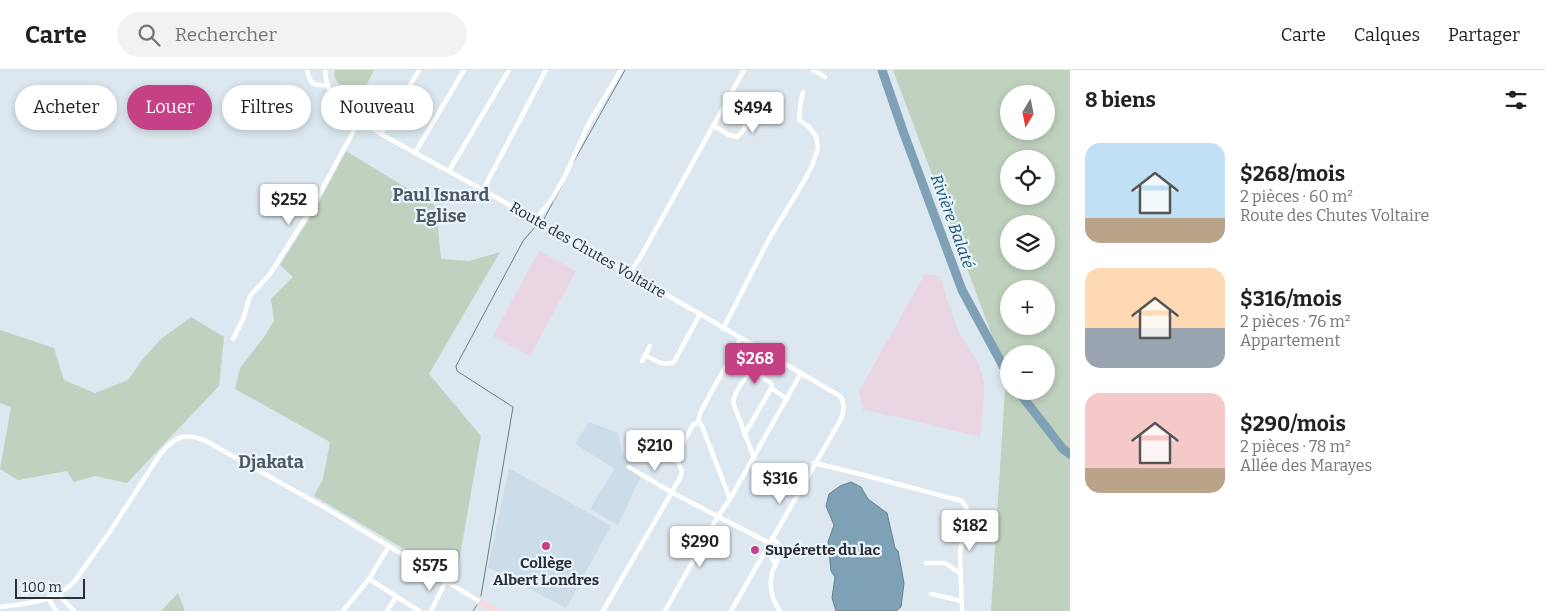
<!DOCTYPE html>
<html lang="fr">
<head>
<meta charset="utf-8">
<style>
  :root { --surface:#fff; --page:#f2f2f2; --text:#202124; --muted:#757577; --line:#e0e0e0; --accent:#c54186 }
  body { margin:0; font-family:Bitter,serif; background:var(--page); color:var(--text); height:100vh; display:flex; flex-direction:column; font-size:19px; white-space:nowrap }
  * { box-sizing:border-box; margin:0 }
  p { font-size:16px; color:var(--muted) }
  .icon { flex:none; width:28px; height:28px; fill:none; stroke:currentColor; stroke-width:2; stroke-linecap:round; stroke-linejoin:round }
  .map { position:relative; flex:1; overflow:hidden }
  .drawer { display:flex; flex-direction:column; background:var(--surface); width:475px }
  .drawer>* { flex:none }
  .top-card { position:absolute; left:15px; top:15px; width:475px; height:45px; display:flex; gap:10px }
  .needle { width:32px; rotate:190deg }
  .fabs { position:absolute; left:1000px; top:15px; display:grid; gap:10px }
  .fabs a { display:grid; place-items:center; width:55px; height:55px; border-radius:50%; background:var(--surface); box-shadow:0 2px 8px #0003; font-size:25px }
  .scale { position:absolute; left:15px; bottom:12px; width:70px; box-sizing:border-box; padding-left:5px; border:2px solid #2b2e32; border-top:0; font-size:14px; line-height:18px; white-space:nowrap; color:#2b2e32; -webkit-text-stroke:4px #eaf4fd; paint-order:stroke }
  .price { position:absolute; translate:-50% -42px; padding:0 11px; border-radius:5px; background:#fff; color:#222; font-size:16px; line-height:32px; filter:drop-shadow(0 1px 2px #0008) }
  .price::after { content:''; position:absolute; left:50%; top:30px; width:15px; height:11px; margin-left:-8px; background:inherit; clip-path:polygon(0 0,100% 0,50% 100%) }
  .price.on { background:var(--accent); color:#fff }
  ul { padding:0; list-style:none }
  li { display:flex; align-items:center; gap:15px; height:125px; padding:0 15px }
  li span { display:grid; place-items:center; flex:none; width:140px; height:100px; border-radius:15px; color:#555 }
  li>.icon { margin-inline-start:auto }
  span .icon { width:60px; height:60px; fill:#fffc; stroke-width:1 }
  li b { font-size:21px }
  h2 { display:flex; justify-content:space-between; align-items:center; height:60px; padding:0 15px; font-size:21px }
  .chip { padding:0 18px; border-radius:22px; background:var(--surface); box-shadow:0 2px 8px #0003; font-size:18px; line-height:45px }
  .chip.on { background:var(--accent); color:#fff }
  header { display:flex; align-items:center; gap:30px; box-sizing:border-box; height:70px; padding:0 25px; background:var(--surface); border-bottom:1px solid var(--line) }
  header strong { font-size:24px }
  nav { display:flex; gap:28px; margin-inline-start:auto; font-size:18px }
  .search { width:350px; height:45px; background:var(--page); display:flex; align-items:center; gap:12px; box-sizing:border-box; padding:0 18px; border-radius:28px; color:var(--muted); font-size:19px }
  main { display:flex; flex:1; min-height:0 }
  .map>svg:first-child { display:block }
  .commercial { fill:#ead5e3 }
  .built { fill:#ccdce9 }
  .green { fill:#c0d2bf; fill-rule:evenodd }
  .water { fill:#7fa1b6; stroke:#667e8e }
  .lines { fill:none; stroke-linecap:round; stroke-linejoin:round }
  .stream { stroke:#667e8e; stroke-width:1 }
  .river { stroke:#7fa1b6; stroke-width:9 }
  .street { stroke:#fff; stroke-width:4.5 }
  .secondary { stroke:#f4dade; stroke-width:7 }
  .poi-dot { fill:#c54186; stroke:#eaf4fd; stroke-width:2 }
  .labels { text-anchor:middle; stroke-width:4.5; stroke-linejoin:round; paint-order:stroke }
  .street-label { font-size:15px; fill:#2b2e32; stroke:#eaf4fd }
  .poi-label { font-size:15px; font-weight:bold; fill:#2b2e32; stroke:#eaf4fd; text-anchor:start }
  .water-label { font-size:16px; font-style:italic; fill:#0f4e6c; stroke:#eaf4fd }
  .quarter-label { font-size:18px; font-weight:bold; fill:#50585f; stroke:#eaf4fd }
</style>
</head>
<body>
<header>
<strong>Carte</strong>
<div class="search"><svg class="icon" aria-label="search" viewBox="0 0 24 24"><circle cx="10" cy="10" r="6"/><path d="M15 15l6 6"/></svg>Rechercher</div>
<nav><a>Carte</a><a>Calques</a><a>Partager</a></nav>
</header>
<main>
<div class="map">
<svg width="1070" height="541" viewBox="0 0 1070 541">
  <rect width="100%" height="100%" fill="#dde7ef"/>
  <g class="commercial">
    <polygon points="539,181 576,201 530,286 493,266"/>
    <polygon points="925,204 940,206 946,227 959,263 979,294 984,312 984,328 980,367 902,348 863,340 859,321"/>
  </g>
  <g class="built">
    <polygon points="589,352 618,363 621,380 630,393 643,402 618,455 590,439 615,399 575,374"/>
    <polygon points="509,398 611,456 566,538 488,497"/>
  </g>
  <g class="green">
    <polygon points="335,0 374,0 354,39 334,6"/>
    <path d="M 893,0 L 1070,0 L 1070,541 L 991,541 L 1006,303 ZM 1009,24 L 1046,24 L 1046,61 L 1009,61 ZM 1009,89 L 1046,89 L 1046,126 L 1009,126 ZM 1009,154 L 1046,154 L 1046,191 L 1009,191 ZM 1009,219 L 1046,219 L 1046,256 L 1009,256 ZM 1009,284 L 1046,284 L 1046,321 L 1009,321 Z"/>
    <polygon points="346,81 436,136 441,189 469,191 500,182 429,304 481,366 458,497 404,479 314,426 323,409 330,372 235,319 240,298 264,267 274,251 271,229 293,207 280,195 315,140"/>
    <polygon points="191,247 224,267 219,316 127,413 95,406 74,412 67,401 18,410 0,399 11,337 0,333 0,260 54,278 64,310 95,323 128,310 143,289 161,269"/>
    <polygon points="178,523 185,541 161,541 163,539"/>
  </g>
  <polygon class="water" points="851,412 861,417 868,429 887,443 895,478 898,481 904,513 901,537 896,541 836,541 832,528 835,507 831,501 828,472 834,455 826,436 829,424 840,416"/>
  <g class="lines">
    <g class="stream">
      <polyline points="573,93 625,0"/>
      <polyline points="544,149 562,115"/>
      <polyline points="481,526 513,337 457,301 456,296 523,171 535,157"/>
      <polyline points="473,541 477,535"/>
    </g>
    <g class="river">
      <polyline points="882,0 903,61 962,220 1009,307"/>
      <polyline points="1018,321 1063,379 1070,384"/>
    </g>
    <g class="street">
      <path d="M 307,0 C 310,14 313,16 327,15"/>
      <path d="M 325,0 C 327,37 355,44 381,64 L 492,125 L 700,244 L 840,326 C 845,333 844,341 841,349 L 731,541"/>
      <polyline points="813,0 825,7"/>
      <path d="M 714,56 L 729,65 L 737,67 C 745,60 747,56 744,46 L 726,34"/>
      <polyline points="381,64 419,0"/>
      <polyline points="415,83 464,0"/>
      <polyline points="449,101 509,0"/>
      <polyline points="483,120 546,0"/>
      <polyline points="535,150 552,129 565,106 589,53 621,0"/>
      <polyline points="629,203 640,188 744,0"/>
      <path d="M 723,259 L 769,169 L 803,113 L 812,96 L 818,78 L 816,66 L 808,56 L 799,50 C 800,41 800,31 803,22"/>
      <polyline points="233,269 243,249 250,226 270,204 313,136 360,49"/>
      <path d="M 645,285 C 655,290 663,297 674,292 L 700,244"/>
      <polyline points="642,291 650,276"/>
      <polyline points="771,318 787,329"/>
      <polyline points="698,352 702,356 730,429"/>
      <path d="M 744,365 L 772,317 L 770,312 L 753,302 C 744,306 735,323 733,332 L 754,388"/>
      <polyline points="814,393 856,403 962,431 966,437 967,441 960,483 962,541"/>
      <polyline points="629,397 671,422 769,473"/>
      <path d="M 772,468 C 789,480 776,489 772,503 C 769,516 772,530 780,541"/>
      <polyline points="765,481 771,486 775,494"/>
      <polyline points="926,493 945,493 961,504"/>
      <polyline points="369,509 419,541"/>
      <polyline points="931,524 962,531"/>
      <polyline points="59,525 74,541"/>
      <polyline points="49,529 56,541"/>
      <path d="M 0,537 C 28,533 53,533 74,512 L 109,463 L 161,383 C 176,366 185,362 206,371 L 329,440 L 482,533"/>
      <polyline points="343,541 369,509 389,476"/>
      <polyline points="387,541 396,527"/>
      <polyline points="431,541 446,511"/>
      <polyline points="603,541 680,408 682,401 677,390 677,384 693,355 698,352 700,343 741,268"/>
      <polyline points="665,541 718,446 730,429 801,303"/>
    </g>
    <polyline class="secondary" points="482,533 496,541"/>
  </g>
  <g class="poi-dot">
    <circle cx="546" cy="476" r="5"/>
    <circle cx="755" cy="480" r="5"/>
  </g>
  <g class="labels">
    <g class="street-label">
      <text transform="translate(588 180) rotate(30)" y="5">Route des Chutes Voltaire</text>
    </g>
    <g class="poi-label">
      <text x="765" y="485">Supérette du lac</text>
      <text x="546" y="498" text-anchor="middle">Collège<tspan x="546" dy="17">Albert Londres</tspan></text>
    </g>
    <g class="water-label">
      <text transform="translate(953 151) rotate(70)" y="6">Rivière Balaté</text>
    </g>
    <g class="quarter-label">
      <text x="441" y="131">Paul Isnard<tspan x="441" dy="21">Eglise</tspan></text>
      <text x="271" y="398">Djakata</text>
    </g>
  </g>
</svg>
<div class="fabs">
<a><svg class="needle" viewBox="-14 -14 28 28"><path d="M0-13l5 13h-10z" fill="#e53935"/><path d="M0 13l5-13h-10z" fill="#757577"/></svg></a>
<a><svg class="icon" aria-label="locate" viewBox="0 0 24 24"><circle cx="12" cy="12" r="6"/><path d="M12 2v4M12 18v4M2 12h4M18 12h4"/></svg></a>
<a><svg class="icon" aria-label="layers" viewBox="0 0 24 24"><path d="M12 4l9 5-9 5-9-5zM3 14l9 5 9-5"/></svg></a>
<a>+</a>
<a>−</a>
</div>
<div class="scale">100 m</div>
<b class="price" style="left:753px;top:64px">$494</b>
<b class="price" style="left:289px;top:156px">$252</b>
<b class="price on" style="left:755px;top:315px">$268</b>
<b class="price" style="left:655px;top:402px">$210</b>
<b class="price" style="left:780px;top:435px">$316</b>
<b class="price" style="left:970px;top:482px">$182</b>
<b class="price" style="left:700px;top:498px">$290</b>
<b class="price" style="left:430px;top:522px">$575</b>
<div class="top-card">
<a class="chip">Acheter</a>
<a class="chip on">Louer</a>
<a class="chip">Filtres</a>
<a class="chip">Nouveau</a>
</div>
</div>
<section class="drawer">
<h2>8 biens<svg class="icon" aria-label="filters" viewBox="0 0 24 24"><path d="M4 7h16M4 17h16"/><circle cx="9" cy="7" r="2"/><circle cx="15" cy="17" r="2"/></svg></h2>
<ul>
<li><span style="background:linear-gradient(#bfe0f5 75%,#b9a48a 0)"><svg class="icon" aria-label="home" viewBox="0 0 24 24"><path d="M3 11l9-7 9 7M6 9v11h12V9"/></svg></span><div><b>$268/mois</b><p>2 pièces · 60 m²</p><p>Route des Chutes Voltaire</p></div></li>
<li><span style="background:linear-gradient(#ffd9b3 60%,#9aa5b1 0)"><svg class="icon" aria-label="home" viewBox="0 0 24 24"><path d="M3 11l9-7 9 7M6 9v11h12V9"/></svg></span><div><b>$316/mois</b><p>2 pièces · 76 m²</p><p>Appartement</p></div></li>
<li><span style="background:linear-gradient(#f6c9c9 75%,#b9a48a 0)"><svg class="icon" aria-label="home" viewBox="0 0 24 24"><path d="M3 11l9-7 9 7M6 9v11h12V9"/></svg></span><div><b>$290/mois</b><p>2 pièces · 78 m²</p><p>Allée des Marayes</p></div></li>
</ul>
</section>
</main>
</body>
</html>
